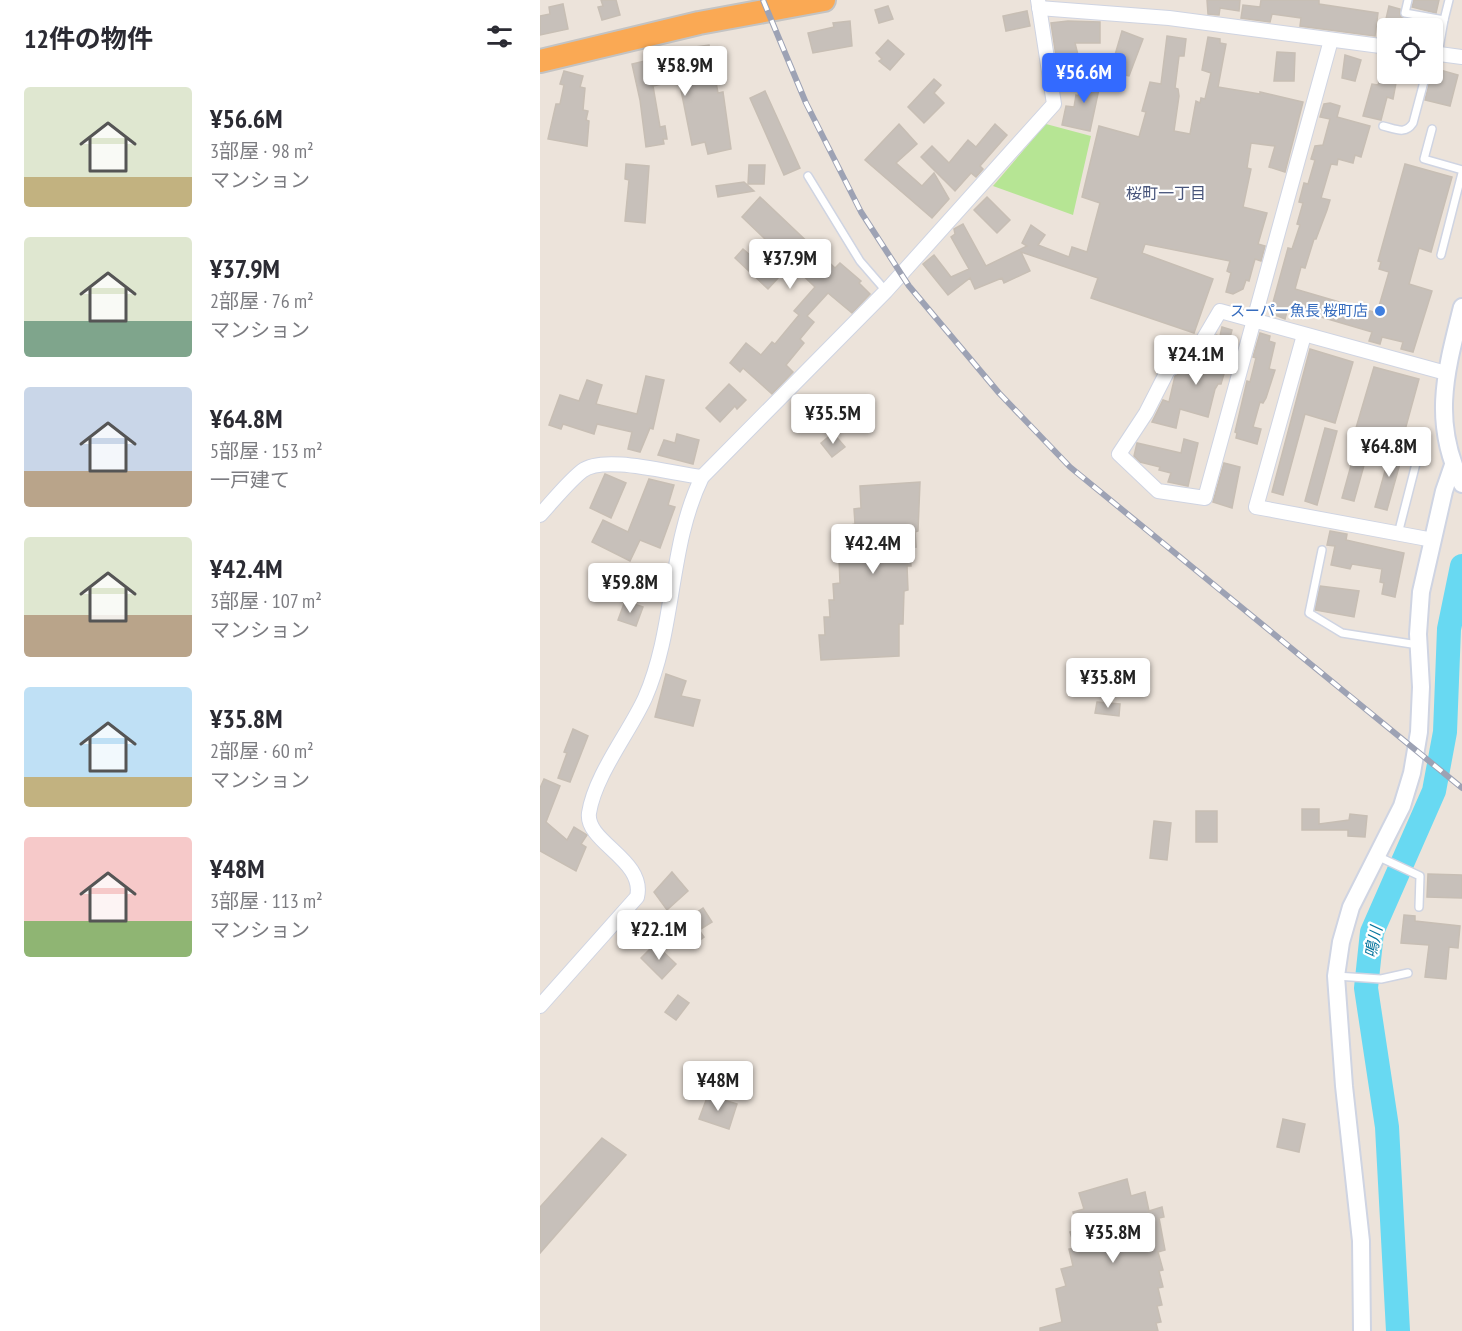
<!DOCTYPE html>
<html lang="ja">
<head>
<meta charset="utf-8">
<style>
  :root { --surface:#fff; --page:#f7f7f7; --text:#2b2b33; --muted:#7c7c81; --accent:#336aff }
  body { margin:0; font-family:"PT Sans Narrow","Noto Sans JP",sans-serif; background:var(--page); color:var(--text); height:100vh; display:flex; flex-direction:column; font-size:22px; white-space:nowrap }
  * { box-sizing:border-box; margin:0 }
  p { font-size:20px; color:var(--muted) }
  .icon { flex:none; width:33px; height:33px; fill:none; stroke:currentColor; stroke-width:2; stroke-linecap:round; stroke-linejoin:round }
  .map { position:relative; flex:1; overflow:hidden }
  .details { display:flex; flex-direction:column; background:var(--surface); width:540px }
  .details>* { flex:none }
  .controls { position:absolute; left:837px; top:18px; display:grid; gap:12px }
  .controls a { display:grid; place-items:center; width:66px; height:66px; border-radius:6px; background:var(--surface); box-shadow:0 2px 4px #0004; font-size:30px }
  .price { position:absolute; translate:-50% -51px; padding:0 14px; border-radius:6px; background:#fff; color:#222; font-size:20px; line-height:39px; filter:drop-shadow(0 2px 3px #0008) }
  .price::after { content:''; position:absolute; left:50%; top:36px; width:18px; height:14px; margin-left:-9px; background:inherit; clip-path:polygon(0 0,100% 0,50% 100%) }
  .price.selected { background:var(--accent); color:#fff }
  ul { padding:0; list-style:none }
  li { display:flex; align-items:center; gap:18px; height:150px; padding:0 24px }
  li span { display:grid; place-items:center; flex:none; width:168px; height:120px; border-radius:6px; color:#555 }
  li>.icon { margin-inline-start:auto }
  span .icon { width:72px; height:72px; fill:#fffc; stroke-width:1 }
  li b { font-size:26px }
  h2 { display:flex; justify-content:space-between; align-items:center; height:72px; padding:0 24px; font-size:26px }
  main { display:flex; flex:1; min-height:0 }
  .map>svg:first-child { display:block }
  .green { fill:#b6e594 }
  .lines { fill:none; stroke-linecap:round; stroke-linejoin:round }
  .river { stroke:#68d9f2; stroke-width:24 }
  .building { fill:#c7c0ba; stroke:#c7beb4; stroke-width:1.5 }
  .service-casing { stroke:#cfd4e2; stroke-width:10 }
  .minor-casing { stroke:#cfd4e2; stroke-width:16 }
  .tertiary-casing { stroke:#cfd4e2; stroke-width:20 }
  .trunk-casing { stroke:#c3c3c3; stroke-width:26 }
  .service { stroke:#fff; stroke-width:7 }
  .minor { stroke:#fff; stroke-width:14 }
  .tertiary { stroke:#fff; stroke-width:16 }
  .trunk { stroke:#faa954; stroke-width:22 }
  .rail-casing { stroke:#9da2b4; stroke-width:6 }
  .rail { stroke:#fff; stroke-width:4; stroke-dasharray:11; stroke-linecap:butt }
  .shop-dot { fill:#3f7fe0; stroke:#fff; stroke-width:2 }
  .labels { text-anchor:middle; stroke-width:4.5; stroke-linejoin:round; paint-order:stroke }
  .shop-label { font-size:15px; fill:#366cbe; stroke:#fff; text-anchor:end }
  .neighbourhood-label { font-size:16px; fill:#48557b; stroke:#fff }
  .water-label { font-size:16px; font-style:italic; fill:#09769d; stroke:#fff }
</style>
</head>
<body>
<main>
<section class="details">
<h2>12件の物件<svg class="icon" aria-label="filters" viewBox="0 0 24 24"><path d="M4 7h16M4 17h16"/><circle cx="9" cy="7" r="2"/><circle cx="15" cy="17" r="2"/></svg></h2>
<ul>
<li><span style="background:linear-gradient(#dfe7d0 75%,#c2b280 0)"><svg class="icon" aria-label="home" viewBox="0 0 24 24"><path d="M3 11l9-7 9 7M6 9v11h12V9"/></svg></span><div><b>¥56.6M</b><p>3部屋 · 98 m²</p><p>マンション</p></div></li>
<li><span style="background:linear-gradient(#dfe7d0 70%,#7fa58c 0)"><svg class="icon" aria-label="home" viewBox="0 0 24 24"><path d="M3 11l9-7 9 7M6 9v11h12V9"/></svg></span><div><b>¥37.9M</b><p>2部屋 · 76 m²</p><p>マンション</p></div></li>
<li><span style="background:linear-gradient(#c9d6e8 70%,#b9a48a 0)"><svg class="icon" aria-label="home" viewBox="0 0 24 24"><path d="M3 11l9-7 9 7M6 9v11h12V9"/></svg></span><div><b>¥64.8M</b><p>5部屋 · 153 m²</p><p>一戸建て</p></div></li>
<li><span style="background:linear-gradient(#dfe7d0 65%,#b9a48a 0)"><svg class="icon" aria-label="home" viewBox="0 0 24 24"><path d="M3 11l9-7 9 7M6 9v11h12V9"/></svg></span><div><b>¥42.4M</b><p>3部屋 · 107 m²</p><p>マンション</p></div></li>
<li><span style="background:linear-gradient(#bfe0f5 75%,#c2b280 0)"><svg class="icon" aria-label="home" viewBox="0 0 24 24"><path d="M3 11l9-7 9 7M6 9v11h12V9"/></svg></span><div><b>¥35.8M</b><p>2部屋 · 60 m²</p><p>マンション</p></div></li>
<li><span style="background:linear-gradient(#f6c9c9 70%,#8fb573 0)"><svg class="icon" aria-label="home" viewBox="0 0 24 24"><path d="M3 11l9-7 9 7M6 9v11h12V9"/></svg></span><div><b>¥48M</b><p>3部屋 · 113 m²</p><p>マンション</p></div></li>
</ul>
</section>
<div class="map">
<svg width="922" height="1331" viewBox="0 0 922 1331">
  <rect width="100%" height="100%" fill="#ece3da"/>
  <polygon class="green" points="506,124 551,136 533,215 453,186"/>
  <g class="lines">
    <polyline class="river" points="858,1331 847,1127 826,988 832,932 894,791 905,732 909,629 922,566"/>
  </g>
  <g class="building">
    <polygon points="61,0 76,0 80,15 62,20 58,7 63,6"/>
    <polygon points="667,0 700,0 699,11 680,8 679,15 668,14"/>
    <polygon points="721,0 779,0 779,4 838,13 835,36 760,26 761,18 732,14 730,22 701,18 703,5 720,7"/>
    <polygon points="874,0 899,0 896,13 872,7"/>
    <polygon points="23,4 28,29 0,35 0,16 10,14 9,7"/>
    <polygon points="348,6 353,19 339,23 335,10"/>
    <polygon points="849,6 860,9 860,15 863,18 881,22 880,28 857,28 858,21 846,19"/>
    <polygon points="487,11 490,26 466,31 463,16"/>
    <polygon points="310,21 312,46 273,53 268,33 294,27 293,23"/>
    <polygon points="528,21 560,22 560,43 535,43 542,71 519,76 511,23"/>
    <polygon points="582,31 603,39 589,76 570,72"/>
    <polygon points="627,36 646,39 644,56 639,56 635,88 638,89 639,96 634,131 650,134 656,101 660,103 661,98 665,99 671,73 662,70 668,37 680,39 680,43 686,44 678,87 720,94 720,92 763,102 745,172 729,167 735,146 711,143 707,168 711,169 703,207 727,213 718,244 725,246 721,261 715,259 709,281 706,280 703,289 693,294 686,292 691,273 687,271 690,261 605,244 602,253 673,279 654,333 551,298 558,278 481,252 490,271 464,283 462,278 435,289 430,278 408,295 383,264 394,255 411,277 429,269 411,237 415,234 414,229 423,224 446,266 487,246 482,243 491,225 505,235 498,245 529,257 532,247 547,252 560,203 542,197 559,126 599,137 606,112 602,111 610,82 621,84"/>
    <polygon points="348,40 364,54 350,70 339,61 342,59 336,53"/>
    <polygon points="169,45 178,93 183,92 191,149 168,154 165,142 152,145 139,80 113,86 120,127 125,126 127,139 123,139 124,144 106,147 100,100 92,64 134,54 134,50"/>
    <polygon points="737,52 755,53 754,81 734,81"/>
    <polygon points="805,55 821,60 815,81 802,78"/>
    <polygon points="893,68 918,75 910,106 885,100"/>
    <polygon points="24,71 43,76 40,87 45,88 43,110 48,111 46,120 49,121 47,146 8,139 16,104 20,104 24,85 20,84"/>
    <polygon points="544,71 559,74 559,89 550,131 522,125 526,106 534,107 536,95 538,96"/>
    <polygon points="394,79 401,85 394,93 404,103 384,123 368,107"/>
    <polygon points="840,79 856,83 853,99 847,97 841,120 823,116 832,84 838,85"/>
    <polygon points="225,91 260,168 244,175 210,98"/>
    <polygon points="790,103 800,106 797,117 830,126 821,157 815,155 813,163 798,159 797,165 791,164 781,198 790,200 787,210 776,239 774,239 765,268 761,267 755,289 837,313 849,272 839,269 841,262 838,261 865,164 912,177 891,252 879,248 869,284 892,291 873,352 861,349 863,342 842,337 840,344 829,341 832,332 781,317 748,308 745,319 730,313 748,248 752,249 760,225 757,224 763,203 759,202 764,183 768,184 775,160 771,159 775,146 783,145 790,119 780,117 784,104"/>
    <polygon points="359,124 377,144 356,163 382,186 394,173 409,199 392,218 325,160"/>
    <polygon points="455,124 467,135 440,166 443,169 436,177 431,173 415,191 381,157 392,146 409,163 428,140 436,147"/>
    <polygon points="86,164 109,166 105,223 85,221 89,180 85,179"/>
    <polygon points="209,165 225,165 224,184 208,184"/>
    <polygon points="204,182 214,191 178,197 176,186"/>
    <polygon points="220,197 295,268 300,263 321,281 319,283 330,294 312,313 288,293 267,316 274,322 260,339 264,343 246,365 253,372 232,394 203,368 200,372 190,363 206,343 221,355 232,342 235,344 259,315 254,311 275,287 251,264 228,289 195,258 203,249 210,255 225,239 202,217"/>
    <polygon points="447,197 470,220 457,233 434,210"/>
    <polygon points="682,327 692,330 682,366 686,367 681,384 678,384 675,389 668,417 640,409 636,428 612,422 623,400 629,402 635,376 644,371 663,375 672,343 676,335 680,336"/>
    <polygon points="720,333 730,336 729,341 735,343 729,369 735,370 726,398 723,403 720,402 713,427 721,429 717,444 696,438 697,433 695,432 707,381 710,382 716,358 713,357"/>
    <polygon points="770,349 813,362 795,423 765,414 743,495 732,492"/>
    <polygon points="834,367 879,379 862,441 833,433 814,501 802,498 821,429 816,428"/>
    <polygon points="106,376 124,380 113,429 110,428 100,452 88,449 92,432 57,424 54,434 23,424 21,429 9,425 20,395 39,401 47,380 62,385 56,404 97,414"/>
    <polygon points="189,384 206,400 197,409 195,406 180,422 166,408"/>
    <polygon points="785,428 797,431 777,505 765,501"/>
    <polygon points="293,433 305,447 292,457 281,443"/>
    <polygon points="137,434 159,440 153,464 118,455 124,440 135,443"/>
    <polygon points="644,439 658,443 648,486 628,482 631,473 619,470 620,467 600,462 594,456 597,443 641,453"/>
    <polygon points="852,446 864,449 847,510 835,507"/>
    <polygon points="684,463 700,467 692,508 673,502"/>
    <polygon points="65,474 86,483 71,518 50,508"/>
    <polygon points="109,479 134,485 128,505 135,507 120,548 100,540 90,561 52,542 63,520 88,532"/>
    <polygon points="380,482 378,531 375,532 376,547 370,548 371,566 367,566 368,590 364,591 363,624 359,624 359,656 281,660 279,635 285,635 284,617 290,617 289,600 294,600 293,584 300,583 299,559 305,559 304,542 310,541 310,525 315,524 314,509 321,508 320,486"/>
    <polygon points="790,531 807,534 806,540 864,553 855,597 842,594 844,583 840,582 842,569 812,564 810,569 791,565 795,546 787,545"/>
    <polygon points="780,586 819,591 814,617 775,610"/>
    <polygon points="85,601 103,607 96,626 78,620"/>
    <polygon points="126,674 146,681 141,696 160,700 153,726 115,717"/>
    <polygon points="557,702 580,704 579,716 555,713"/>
    <polygon points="33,729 48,736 30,782 18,778 27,753 24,752"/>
    <polygon points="4,779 20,786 6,822 27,840 34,827 47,835 41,844 46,847 36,871 0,851 0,788"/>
    <polygon points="762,809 779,809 779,824 809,820 810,814 827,816 825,837 808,836 808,830 762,830"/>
    <rect x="656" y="811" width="21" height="31"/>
    <polygon points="614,821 631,823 627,860 610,858"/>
    <polygon points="132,872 148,891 127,910 114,892"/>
    <polygon points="888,874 922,875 922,898 887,897"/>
    <polygon points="163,908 172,922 159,930 164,937 156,943 142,927 142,923"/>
    <polygon points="97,911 106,916 92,941 84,936"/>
    <polygon points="864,915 875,916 875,921 920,926 918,948 909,947 906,979 885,977 889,945 861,943"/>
    <polygon points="115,944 136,964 122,979 101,958"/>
    <polygon points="138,995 149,1003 136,1020 125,1012"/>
    <polygon points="168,1095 197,1104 189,1129 159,1119"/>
    <polygon points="743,1119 765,1124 759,1152 737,1147"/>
    <polygon points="62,1138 86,1155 0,1253 0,1207"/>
    <polygon points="587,1179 591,1196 605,1192 609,1211 622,1207 624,1217 619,1218 625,1250 618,1252 623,1270 619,1271 623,1287 618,1288 622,1305 617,1306 621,1322 616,1323 618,1331 500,1331 500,1328 522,1322 516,1289 526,1286 521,1269 533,1266 529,1249 535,1248 530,1232 538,1230 533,1212 544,1209 539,1193"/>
  </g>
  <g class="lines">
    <defs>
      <g id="service">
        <polyline points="868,0 865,13 904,20 898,54"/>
        <polyline points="904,20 909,0"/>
        <path d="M 843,126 C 856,129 865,135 873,123 L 886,74"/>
        <polyline points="892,129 884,159 922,170"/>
        <polyline points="268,176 320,261 346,291"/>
        <polyline points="901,255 922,173"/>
        <polyline points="858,534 881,444"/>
        <polyline points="782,550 769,613 802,633 878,645"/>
        <polyline points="837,856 880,876 879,907"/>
        <polyline points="796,976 841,979 868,973"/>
      </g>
      <g id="minor">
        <polyline points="499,8 629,18 848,47"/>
        <polyline points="791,40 665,498 618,491 579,454 606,413 628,370 654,355 680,311 906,373"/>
        <polyline points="892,53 922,57"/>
        <polyline points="764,335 716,507 893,540"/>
        <path d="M 0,515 C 13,501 27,483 42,471 C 64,454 132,474 162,477"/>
        <path d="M 0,1006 L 97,897 C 106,860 45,842 49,813 C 55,775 89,733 105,698 C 136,627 128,547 162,477 L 346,291 L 514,104 L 498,0"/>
      </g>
      <g id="tertiary">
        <path d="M 922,307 C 906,371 891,421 922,484"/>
        <polyline points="822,1331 821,1241 804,1086 796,976 801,942 811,907 862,806 872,773 879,732 881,687 878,634 881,592 904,491 913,465"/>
      </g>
      <polyline id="trunk" points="0,61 159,23 284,0"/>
    </defs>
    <use href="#service" class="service-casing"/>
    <use href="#minor" class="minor-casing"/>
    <use href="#tertiary" class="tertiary-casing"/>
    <use href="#trunk" class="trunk-casing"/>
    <use href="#service" class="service"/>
    <use href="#minor" class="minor"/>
    <use href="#tertiary" class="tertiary"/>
    <use href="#trunk" class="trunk"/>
    <defs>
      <polyline id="rail" points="223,0 266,103 321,212 369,286 459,393 530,467 922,788"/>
    </defs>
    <use href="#rail" class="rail-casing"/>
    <use href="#rail" class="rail"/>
  </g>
  <circle class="shop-dot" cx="840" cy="311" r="6"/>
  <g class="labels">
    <g class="shop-label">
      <text x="828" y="316">スーパー魚長 桜町店</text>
    </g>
    <g class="neighbourhood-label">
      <text x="626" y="199">桜町一丁目</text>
    </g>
    <g class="water-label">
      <text transform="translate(833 942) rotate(-79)" y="6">鳴川</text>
    </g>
  </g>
</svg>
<div class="controls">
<a><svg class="icon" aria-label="locate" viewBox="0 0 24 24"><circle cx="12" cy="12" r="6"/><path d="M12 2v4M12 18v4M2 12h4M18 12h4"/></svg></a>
</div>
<b class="price" style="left:145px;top:97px">¥58.9M</b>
<b class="price selected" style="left:544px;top:104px">¥56.6M</b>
<b class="price" style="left:250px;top:290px">¥37.9M</b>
<b class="price" style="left:656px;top:386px">¥24.1M</b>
<b class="price" style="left:293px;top:445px">¥35.5M</b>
<b class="price" style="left:849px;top:478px">¥64.8M</b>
<b class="price" style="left:333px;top:575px">¥42.4M</b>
<b class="price" style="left:90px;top:614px">¥59.8M</b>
<b class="price" style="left:568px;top:709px">¥35.8M</b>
<b class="price" style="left:119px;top:961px">¥22.1M</b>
<b class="price" style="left:178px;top:1112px">¥48M</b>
<b class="price" style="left:573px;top:1264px">¥35.8M</b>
</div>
</main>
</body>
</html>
